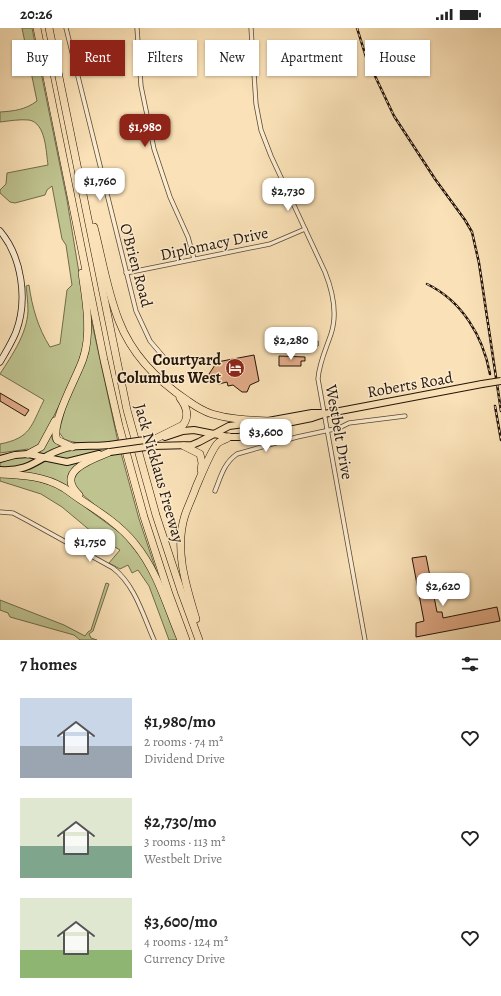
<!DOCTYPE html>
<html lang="en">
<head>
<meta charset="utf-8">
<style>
  :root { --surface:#fff; --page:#f6f6f6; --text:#222; --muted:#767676; --accent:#8f2418 }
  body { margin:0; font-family:Alegreya,serif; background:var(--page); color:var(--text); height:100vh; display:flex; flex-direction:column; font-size:15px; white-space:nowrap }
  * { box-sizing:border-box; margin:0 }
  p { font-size:13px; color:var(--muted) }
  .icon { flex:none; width:22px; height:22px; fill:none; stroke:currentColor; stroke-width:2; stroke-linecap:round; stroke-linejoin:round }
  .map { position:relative; height:612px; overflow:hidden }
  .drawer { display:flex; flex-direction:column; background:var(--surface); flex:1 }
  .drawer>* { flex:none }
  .banner { position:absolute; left:12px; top:12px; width:477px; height:36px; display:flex; gap:8px }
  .price { position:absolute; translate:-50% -34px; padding:0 9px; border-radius:8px; background:#fff; color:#222; font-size:13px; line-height:26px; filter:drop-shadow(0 1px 2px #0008) }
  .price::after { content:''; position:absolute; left:50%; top:24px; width:12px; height:9px; margin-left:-6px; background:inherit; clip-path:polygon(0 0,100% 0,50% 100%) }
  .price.active { background:var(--accent); color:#fff }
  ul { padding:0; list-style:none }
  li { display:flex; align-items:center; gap:12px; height:100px; padding:0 20px }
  li span { display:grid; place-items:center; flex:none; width:112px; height:80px; border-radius:0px; color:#555 }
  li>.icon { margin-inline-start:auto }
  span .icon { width:48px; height:48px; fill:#fffc; stroke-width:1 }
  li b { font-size:17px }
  h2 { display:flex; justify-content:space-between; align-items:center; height:48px; padding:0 20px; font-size:17px }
  .chip { padding:0 14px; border-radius:0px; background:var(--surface); box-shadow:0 1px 3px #0004; font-size:14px; line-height:36px }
  .chip.active { background:var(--accent); color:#fff }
  .status { display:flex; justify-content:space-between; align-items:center; height:28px; padding:0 20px; background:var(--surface); direction:ltr }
  .status svg { height:11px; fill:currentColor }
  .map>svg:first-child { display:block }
  .green { fill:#bec38f; stroke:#706c4c }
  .building { fill:#e1aa87; stroke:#231409 }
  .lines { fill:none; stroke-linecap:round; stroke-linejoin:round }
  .minor-casing { stroke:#594734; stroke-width:5 }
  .secondary-casing { stroke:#231409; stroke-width:7 }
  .primary-casing { stroke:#231409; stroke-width:8 }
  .motorway-casing { stroke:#231409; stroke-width:8 }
  .minor { stroke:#fcecd0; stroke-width:3.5 }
  .secondary { stroke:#fcecd0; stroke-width:5.5 }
  .primary { stroke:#fae1b7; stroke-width:6 }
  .motorway { stroke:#fae1b7; stroke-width:7 }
  .rail-casing { stroke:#231409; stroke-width:2.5 }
  .rail { stroke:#fcecd0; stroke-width:1; stroke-dasharray:3; stroke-linecap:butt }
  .primary-bridge-casing { stroke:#231409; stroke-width:8; stroke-linecap:butt }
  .primary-bridge { stroke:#fae1b7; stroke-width:6 }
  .labels { text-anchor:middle; stroke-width:3; stroke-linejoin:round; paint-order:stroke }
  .street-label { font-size:16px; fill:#231409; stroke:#fcecd0 }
  .poi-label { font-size:16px; font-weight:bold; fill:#231409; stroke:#fcecd0; text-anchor:end }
</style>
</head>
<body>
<div class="status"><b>20:26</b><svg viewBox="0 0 49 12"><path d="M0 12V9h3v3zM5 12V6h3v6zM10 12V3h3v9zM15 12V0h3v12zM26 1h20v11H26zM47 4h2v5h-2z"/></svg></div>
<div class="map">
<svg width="501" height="612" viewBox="0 0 501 612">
  <rect width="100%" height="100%" fill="#fae1b7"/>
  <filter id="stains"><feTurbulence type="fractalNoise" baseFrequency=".005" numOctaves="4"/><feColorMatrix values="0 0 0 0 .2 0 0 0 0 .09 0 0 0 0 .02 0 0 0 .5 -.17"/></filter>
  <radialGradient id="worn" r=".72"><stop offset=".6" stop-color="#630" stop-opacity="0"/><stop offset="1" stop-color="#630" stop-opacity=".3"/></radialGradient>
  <g class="green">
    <path d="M 22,0 L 32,0 L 67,172 L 82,263 L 85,293 L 84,316 L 76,343 L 40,416 L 29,422 L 28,421 L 0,425 L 0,416 C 31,410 31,398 44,372 L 0,346 C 12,327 27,306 28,283 C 28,275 27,266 26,258 L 29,257 C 32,279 38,300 50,319 L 60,316 L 67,262 L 72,257 L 66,217 L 62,211 L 52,158 L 47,162 L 45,167 L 15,175 L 10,174 L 0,165 L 0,162 L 6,156 L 7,145 L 48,137 C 46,124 46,95 29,92 C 20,91 9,93 0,94 L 0,84 C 14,83 25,82 37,73 Z"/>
    <path d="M 90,286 L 118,414 C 101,416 80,418 64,411 L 59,404 L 65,381 L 84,335 Z"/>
    <polygon points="51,406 53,413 61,419 45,427 37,425"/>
    <polygon points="110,420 111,422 70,431 53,429 67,422"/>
    <path d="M 121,425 L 139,491 L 157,545 L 106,486 L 78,463 C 61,439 104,428 121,425 Z"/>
    <polygon points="16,429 29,429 38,431 16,439 0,440 0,435"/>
    <polygon points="46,433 64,436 78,435 75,439 73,463 18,444 31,441"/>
    <polygon points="0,448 29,450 59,460 123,507 148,538 178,612 169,612 149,558 138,542 132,545 128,537 120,541 109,535 120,522 98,509 62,479 41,466 0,453"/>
    <polygon points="106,555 109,556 93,603 89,606 91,610 97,612 80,612 74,607 10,589 8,585 0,582 0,572 64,597 85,608 88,604 91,602"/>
  </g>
  <g class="building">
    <polygon points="318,313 318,318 271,320 271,315"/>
    <polygon points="254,327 259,353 250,357 247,364 242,364 233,357 228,358 227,354 219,356 213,351 209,352 209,346 217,334"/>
    <polygon points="279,328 305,329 305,333 301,333 301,338 279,338"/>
    <polygon points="0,365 29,382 25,388 0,373"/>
    <polygon points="426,528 437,584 442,584 443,590 497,579 500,593 416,609 416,595 424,593 412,530"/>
  </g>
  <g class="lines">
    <defs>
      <g id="minor">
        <polyline points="66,0 136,283 150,313 167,333"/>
        <polyline points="137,0 141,58 154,121 170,169 188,209 194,231"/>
        <path d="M 251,0 L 256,76 L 261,102 L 271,128 L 325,244 C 333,264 338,285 331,306 C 326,321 319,335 318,351 L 365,612"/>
        <polyline points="126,245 270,216 305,201"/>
        <path d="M 215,463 C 221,448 224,435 237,426 L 297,409 L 339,400 L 349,395 L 405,388"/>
        <path d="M 0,484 L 13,485 L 28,493 L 113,540 C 135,557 143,587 154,612"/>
      </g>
      <path id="secondary" d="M 0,203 C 22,229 28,272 16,304 C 12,314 6,324 0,334"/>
      <g id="primary">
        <polyline points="268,393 312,385 322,385"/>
        <polyline points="165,409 183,403 194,402 229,409 239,409 287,395 312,390 324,386 482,356"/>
        <polyline points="153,418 192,417 199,414 229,398 252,395"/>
        <polyline points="0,431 15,427 28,426 67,434 99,426"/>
        <path d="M 0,442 C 34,444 39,427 66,420 C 80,416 95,419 109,417"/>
      </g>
      <g id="motorway">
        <polyline points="37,0 104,332 119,398 144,489 169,566 186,612"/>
        <polyline points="49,0 127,382 156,487 181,563 199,612"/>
        <path d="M 94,199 C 102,230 107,263 119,293 C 132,327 158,353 188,373 C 195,378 203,383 212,386 C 232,392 251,392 272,393"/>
        <path d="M 157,410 L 183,397 C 190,388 186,378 180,370"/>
        <polyline points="184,418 200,426 202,435 201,442"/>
        <path d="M 72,419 L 57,412 C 50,395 77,349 83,331 C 92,305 86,272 82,245"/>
        <polyline points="28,426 41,419 55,393"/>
        <path d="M 0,446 C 23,447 44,448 64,460 C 70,464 76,469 81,472 C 101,485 121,498 135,516 C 158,544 167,579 181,612"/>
        <path d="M 79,467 C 54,443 93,431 110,424"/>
        <path d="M 196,591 C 186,558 174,521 185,487 C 188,478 193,468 196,459 C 200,450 212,420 218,415 C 221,412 226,412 229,409"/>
      </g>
    </defs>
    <use href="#minor" class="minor-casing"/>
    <use href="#secondary" class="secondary-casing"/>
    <use href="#primary" class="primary-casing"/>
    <use href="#motorway" class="motorway-casing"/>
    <use href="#minor" class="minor"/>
    <use href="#secondary" class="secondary"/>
    <use href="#primary" class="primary"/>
    <use href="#motorway" class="motorway"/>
    <defs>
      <g id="rail">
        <polyline points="357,0 366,29 394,88 435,151 465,192 472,204 479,235 501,383"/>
        <path d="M 427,256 C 462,273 483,308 490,346"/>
        <polyline points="495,378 501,412"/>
      </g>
    </defs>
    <use href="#rail" class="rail-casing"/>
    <use href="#rail" class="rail"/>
    <defs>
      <g id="primary-bridge">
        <polyline points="482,356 501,353"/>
        <polyline points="109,417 152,411"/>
        <polyline points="110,424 153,418"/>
      </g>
    </defs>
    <use href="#primary-bridge" class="primary-bridge-casing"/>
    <use href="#primary-bridge" class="primary-bridge"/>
  </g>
  <defs>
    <symbol id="hotel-disc" viewBox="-11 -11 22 22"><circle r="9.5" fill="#8f2418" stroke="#fcecd0"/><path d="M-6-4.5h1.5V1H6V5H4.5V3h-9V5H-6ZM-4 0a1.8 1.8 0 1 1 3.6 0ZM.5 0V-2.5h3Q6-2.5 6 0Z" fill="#fff"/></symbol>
  </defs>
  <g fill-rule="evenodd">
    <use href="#hotel-disc" x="224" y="329" width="22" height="22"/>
  </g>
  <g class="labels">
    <g class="street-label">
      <text transform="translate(214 215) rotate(-12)" y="6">Diplomacy Drive</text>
      <text transform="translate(137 237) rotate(75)" y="6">O'Brien Road</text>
      <text transform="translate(410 356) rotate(-10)" y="6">Roberts Road</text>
      <text transform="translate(340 404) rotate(80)" y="6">Westbelt Drive</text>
      <text transform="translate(160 445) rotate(74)" y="6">Jack Nicklaus Freeway</text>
    </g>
    <g class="poi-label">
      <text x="221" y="337">Courtyard<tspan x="221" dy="18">Columbus West</tspan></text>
    </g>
  </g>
  <rect width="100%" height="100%" filter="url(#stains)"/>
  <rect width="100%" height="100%" fill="url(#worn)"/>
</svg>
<b class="price active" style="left:145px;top:120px">$1,980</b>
<b class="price" style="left:100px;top:174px">$1,760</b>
<b class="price" style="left:288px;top:184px">$2,730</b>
<b class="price" style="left:291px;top:333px">$2,280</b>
<b class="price" style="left:266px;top:425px">$3,600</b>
<b class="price" style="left:90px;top:535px">$1,750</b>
<b class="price" style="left:443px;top:579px">$2,620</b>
<div class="banner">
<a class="chip">Buy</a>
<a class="chip active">Rent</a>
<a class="chip">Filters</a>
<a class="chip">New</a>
<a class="chip">Apartment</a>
<a class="chip">House</a>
</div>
</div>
<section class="drawer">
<h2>7 homes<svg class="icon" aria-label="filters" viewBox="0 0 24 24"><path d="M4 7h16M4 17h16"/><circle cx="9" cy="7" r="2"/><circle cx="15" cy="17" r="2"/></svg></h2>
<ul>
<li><span style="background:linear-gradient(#c9d6e8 60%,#9aa5b1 0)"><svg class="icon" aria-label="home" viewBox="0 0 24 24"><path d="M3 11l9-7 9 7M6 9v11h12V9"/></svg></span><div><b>$1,980/mo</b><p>2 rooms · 74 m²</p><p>Dividend Drive</p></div><svg class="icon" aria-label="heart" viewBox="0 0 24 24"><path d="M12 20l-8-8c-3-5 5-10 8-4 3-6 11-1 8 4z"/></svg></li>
<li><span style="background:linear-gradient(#dfe7d0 60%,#7fa58c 0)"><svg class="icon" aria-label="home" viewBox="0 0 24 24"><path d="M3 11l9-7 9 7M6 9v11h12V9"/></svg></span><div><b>$2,730/mo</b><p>3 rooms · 113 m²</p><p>Westbelt Drive</p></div><svg class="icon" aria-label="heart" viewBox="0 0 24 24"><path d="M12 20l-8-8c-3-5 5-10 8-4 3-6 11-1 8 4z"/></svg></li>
<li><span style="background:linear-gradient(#dfe7d0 65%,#8fb573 0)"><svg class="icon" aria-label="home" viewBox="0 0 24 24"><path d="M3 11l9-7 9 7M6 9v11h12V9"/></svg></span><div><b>$3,600/mo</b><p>4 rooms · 124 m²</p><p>Currency Drive</p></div><svg class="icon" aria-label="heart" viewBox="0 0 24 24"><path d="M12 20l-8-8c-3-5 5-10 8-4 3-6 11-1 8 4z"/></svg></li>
</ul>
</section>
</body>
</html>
